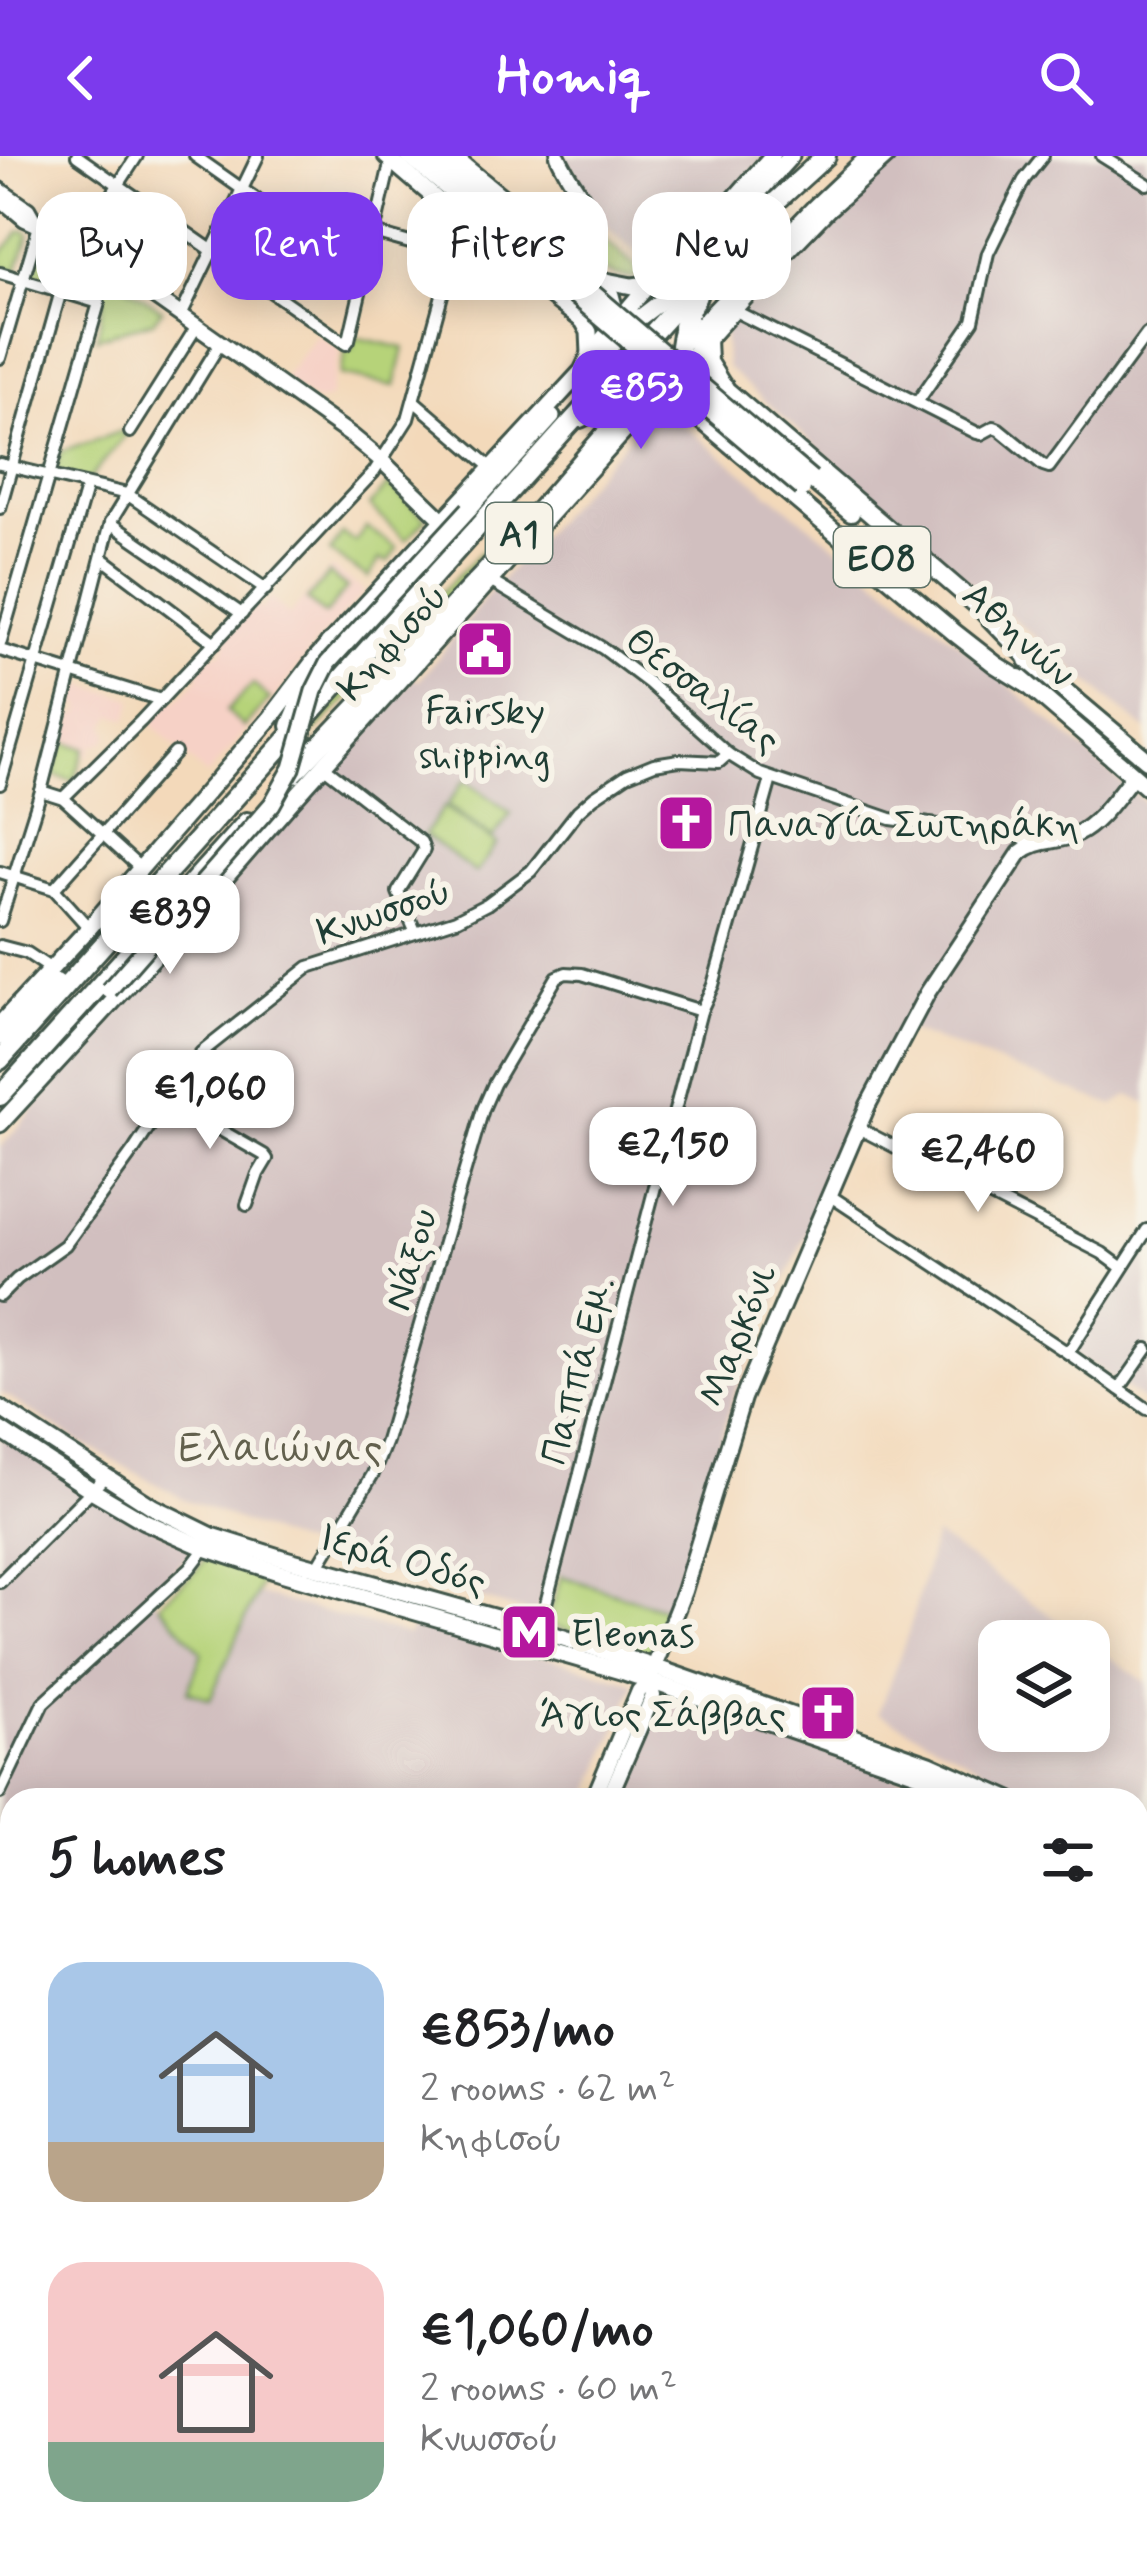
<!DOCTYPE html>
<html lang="en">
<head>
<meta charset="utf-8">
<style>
  :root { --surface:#fff; --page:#f6f6f6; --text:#202124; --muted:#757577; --accent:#7c3aed }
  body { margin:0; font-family:Mynerve,sans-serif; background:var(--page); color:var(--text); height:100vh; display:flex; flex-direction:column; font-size:45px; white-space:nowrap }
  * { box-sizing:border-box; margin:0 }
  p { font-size:39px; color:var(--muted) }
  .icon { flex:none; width:66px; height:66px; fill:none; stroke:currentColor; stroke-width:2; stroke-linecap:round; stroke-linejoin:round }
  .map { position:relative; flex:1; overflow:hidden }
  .drawer { position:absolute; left:0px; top:1632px; width:1149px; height:768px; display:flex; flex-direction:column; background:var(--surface); border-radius:36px 36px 0 0; box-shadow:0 6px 30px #0003 }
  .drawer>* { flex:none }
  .hud { position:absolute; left:36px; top:36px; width:1077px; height:108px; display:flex; gap:24px }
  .fabs { position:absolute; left:978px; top:1464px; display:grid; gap:24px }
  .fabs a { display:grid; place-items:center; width:132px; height:132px; border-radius:24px; background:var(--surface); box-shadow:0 6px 30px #0003; font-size:60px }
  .price { position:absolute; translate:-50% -102px; padding:0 27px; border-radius:24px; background:#fff; color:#222; font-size:39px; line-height:78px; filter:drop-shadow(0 3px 6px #0008) }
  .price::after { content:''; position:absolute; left:50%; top:72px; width:36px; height:27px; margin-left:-18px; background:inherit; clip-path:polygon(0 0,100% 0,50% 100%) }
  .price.current { background:var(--accent); color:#fff }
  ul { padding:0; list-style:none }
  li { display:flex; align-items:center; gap:36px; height:300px; padding:0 48px }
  li span { display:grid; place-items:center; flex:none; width:336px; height:240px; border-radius:36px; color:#555 }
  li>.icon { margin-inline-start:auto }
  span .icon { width:144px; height:144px; fill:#fffc; stroke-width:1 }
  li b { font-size:51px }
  h2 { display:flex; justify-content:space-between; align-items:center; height:144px; padding:0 48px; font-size:51px }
  .tag { padding:0 42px; border-radius:36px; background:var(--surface); box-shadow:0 6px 30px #0003; font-size:42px; line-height:108px }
  .tag.current { background:var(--accent); color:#fff }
  header { display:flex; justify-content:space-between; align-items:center; height:156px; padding:0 48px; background:var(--accent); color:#fff; font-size:54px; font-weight:700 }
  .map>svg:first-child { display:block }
  .built { fill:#f6d1c6 }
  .industrial { fill:#d1bfbf }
  .green { fill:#b6d379; stroke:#6a8856; stroke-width:3 }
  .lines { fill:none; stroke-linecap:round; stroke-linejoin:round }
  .stream { stroke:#44b1c1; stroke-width:3 }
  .motorway-tunnel { stroke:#c9ba9f; stroke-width:18; stroke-dasharray:18 9; stroke-linecap:butt }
  .minor-casing { stroke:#3f5448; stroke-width:16 }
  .tertiary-casing { stroke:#3f5448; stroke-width:20 }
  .secondary-casing { stroke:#3f5448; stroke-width:21 }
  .trunk-casing { stroke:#3f5448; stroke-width:22 }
  .motorway-casing { stroke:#3f5448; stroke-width:24 }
  .minor { stroke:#fff; stroke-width:10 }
  .tertiary { stroke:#fff; stroke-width:14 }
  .secondary { stroke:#fff; stroke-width:15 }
  .trunk { stroke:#fff; stroke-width:16 }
  .motorway { stroke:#fff; stroke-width:18 }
  .secondary-bridge-casing { stroke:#3f5448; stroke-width:21; stroke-linecap:butt }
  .trunk-bridge-casing { stroke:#3f5448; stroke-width:22; stroke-linecap:butt }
  .secondary-bridge { stroke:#fff; stroke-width:15 }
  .trunk-bridge { stroke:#fff; stroke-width:16 }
  .labels { text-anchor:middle; stroke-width:12; stroke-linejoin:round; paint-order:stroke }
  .shield { fill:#f7f3e8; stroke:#60746a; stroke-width:3 }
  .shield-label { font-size:36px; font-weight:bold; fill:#1f3d34 }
  .street-label { font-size:39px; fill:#1f3d34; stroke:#f7f3e8 }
  .poi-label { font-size:39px; fill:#1f3d34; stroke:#f7f3e8; text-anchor:start }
  .neighbourhood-label { font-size:42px; letter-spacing:3px; fill:#62604d; stroke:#f7f3e8 }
</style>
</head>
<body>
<header><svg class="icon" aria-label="back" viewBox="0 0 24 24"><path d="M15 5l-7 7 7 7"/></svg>Homiq<svg class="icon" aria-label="search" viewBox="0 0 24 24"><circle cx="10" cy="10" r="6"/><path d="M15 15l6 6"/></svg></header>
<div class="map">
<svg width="1147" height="2400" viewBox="0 0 1147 2400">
  <rect width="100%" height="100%" fill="#f7f3e8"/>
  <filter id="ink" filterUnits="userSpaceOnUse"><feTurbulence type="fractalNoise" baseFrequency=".00833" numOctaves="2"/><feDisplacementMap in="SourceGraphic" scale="24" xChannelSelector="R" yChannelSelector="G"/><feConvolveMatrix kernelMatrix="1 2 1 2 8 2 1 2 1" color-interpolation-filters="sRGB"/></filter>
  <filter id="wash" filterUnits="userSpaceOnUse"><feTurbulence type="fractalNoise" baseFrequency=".004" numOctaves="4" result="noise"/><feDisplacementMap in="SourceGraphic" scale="48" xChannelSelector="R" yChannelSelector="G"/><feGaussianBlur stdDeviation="2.7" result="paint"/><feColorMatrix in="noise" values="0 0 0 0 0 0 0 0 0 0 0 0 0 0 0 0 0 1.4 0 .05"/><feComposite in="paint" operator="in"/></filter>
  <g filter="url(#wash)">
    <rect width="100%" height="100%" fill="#f3d9ba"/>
    <g class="built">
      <polygon points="317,178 340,194 329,243 315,246 283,223"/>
      <polygon points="331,412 365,435 316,488 274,543 207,620 148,565 170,542 175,546 195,526 200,519 195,515 209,499 223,496 226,481 255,449 261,454 271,442 289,459"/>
      <polygon points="77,527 134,543 128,563 113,559 106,569 109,578 105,586 92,590 90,599 83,598 74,625 53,619 74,557 79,558 82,550 72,546"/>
    </g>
    <g class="industrial">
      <polygon points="564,0 766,0 665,112 659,114 604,69"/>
      <polygon points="902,0 1147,0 1147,575 985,439 726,211 724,173 842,49"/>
      <polygon points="671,263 678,265 980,504 1147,649 1147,948 1129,939 1114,950 904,872 850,972 826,1033 734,1239 674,1440 665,1453 548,1416 536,1459 322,1397 184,1343 74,1283 0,1236 0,992 327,616 414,522 419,525 484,443 644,264"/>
      <polygon points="1147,1086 1147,1247 1074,1196"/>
      <polygon points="0,1281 194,1394 150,1439 202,1496 189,1535 210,1542 256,1438 408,1479 415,1462 635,1527 588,1644 12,1644 12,2388 400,2388 394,2400 0,2400"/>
      <polygon points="935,1379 1087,1485 999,1485 999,1575 1089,1575 1089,1486 1147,1527 1147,1700 1137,1695 1137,1644 1038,1644 974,1607 878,1557 908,1478"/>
      <polygon points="658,1533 800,1584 958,1644 620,1644"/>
      <polygon points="1137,1730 1147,1735 1147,2158 1137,2154"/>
      <polygon points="1137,2309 1147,2314 1147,2400 1081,2400 1083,2388 1137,2388"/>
      <polygon points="897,2388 993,2388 993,2391 981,2400 892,2400"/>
    </g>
    <g class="green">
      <polygon points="20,75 26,75 29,79 17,115 0,110 0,100"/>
      <path d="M 596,77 L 636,111 L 637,123 C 616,120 602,117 587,102 L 588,89 Z"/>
      <polygon points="47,83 63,85 162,154 153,165 97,182 104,145 100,140 34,121 32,117 40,88"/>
      <polygon points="355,181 404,192 395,230 340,219 346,194 352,193"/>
      <polygon points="122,275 126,278 89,324 57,318 56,313 61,296"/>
      <polygon points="389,329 426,363 406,384 369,350"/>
      <polygon points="366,371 397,392 388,406 380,403 368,422 330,396 342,378 355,386"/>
      <polygon points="499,378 503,380 458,432 283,607 328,551"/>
      <polygon points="329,418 347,432 325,459 307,444"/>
      <polygon points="253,528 270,543 244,571 227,555"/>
      <polygon points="63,586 85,592 74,625 53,619"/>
      <polygon points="465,624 511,657 493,682 447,649"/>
      <polygon points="444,651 497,688 476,717 424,679"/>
      <polygon points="208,1399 265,1418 210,1543 188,1535 202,1496 159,1448 194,1417"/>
      <polygon points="561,1420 665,1453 649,1500 547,1468"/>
    </g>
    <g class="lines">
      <polyline class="stream" points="870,2400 878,2388"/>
    </g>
  </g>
  <g filter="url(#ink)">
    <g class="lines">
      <polyline class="motorway-tunnel" points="632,248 665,211"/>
      <defs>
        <g id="minor">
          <polyline points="77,0 346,188 349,184 391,4"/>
          <polyline points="195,0 364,119"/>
          <polyline points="1102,0 1147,28"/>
          <polyline points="0,32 29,52 39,70 0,202"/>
          <polyline points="374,77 453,99"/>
          <polyline points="80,88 137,0"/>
          <polyline points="0,117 99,147 0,488"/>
          <polyline points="733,154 977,277 981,278 994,271 999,273 1043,309 1049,311 1147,178"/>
          <polyline points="181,159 258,0"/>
          <polyline points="414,245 491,311"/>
          <polyline points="918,245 973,165 988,97 1024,24 1043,0"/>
          <polyline points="130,276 197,170"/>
          <polyline points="0,308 127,338 266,433"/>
          <polyline points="0,352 61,135"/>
          <polyline points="110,367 242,458"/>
          <polyline points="102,402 215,487"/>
          <polyline points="490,425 604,493 649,527 728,598 760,618 891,663 1016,679 1034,687"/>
          <polyline points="0,494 161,544"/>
          <polyline points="323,610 421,686 424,694 398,736 415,775"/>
          <polyline points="0,628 87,329"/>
          <polyline points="41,635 63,642 139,711"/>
          <polyline points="63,642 141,565 374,316 408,263 453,99 469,70"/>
          <polyline points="0,716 54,733 89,772"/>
          <polyline points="54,733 175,597"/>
          <polyline points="0,765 41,635 110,367 221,186"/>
          <polyline points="0,790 27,797 51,813"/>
          <polyline points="168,944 264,999 267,1003 258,1018 247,1049"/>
          <polyline points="858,972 1102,1097 1121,1111"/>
          <polyline points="829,1039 1068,1197 1147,1253"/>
          <polyline points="0,1140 17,1123 65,1089 134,994 185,916 202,896 309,811 456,764 487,748 531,715 578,655 594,641 627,619 654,608 679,604 719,606 728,598"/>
          <polyline points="1068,1197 1147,1074"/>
          <polyline points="1119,1233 1147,1193"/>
          <polyline points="317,1412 373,1318 386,1285 483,953 494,928 557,821 566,817 582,818 701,855"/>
          <polyline points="0,1426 105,1321"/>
          <polyline points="539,1474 701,855 713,829 771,623"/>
          <polyline points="0,1637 43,1547 190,1412 206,1391"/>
          <polyline points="0,1934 12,1939"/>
          <polyline points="0,2030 12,2036"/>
        </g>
        <g id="tertiary">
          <path d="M 558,0 C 579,47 606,50 575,101"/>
          <polyline points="0,42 25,63 80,88 352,280 381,304 443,364"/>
          <path d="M 593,1644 L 639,1535 L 649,1524 L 684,1435 L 743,1242 L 868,949 L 928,836 L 1020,697 C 1037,682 1057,687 1077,678 C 1100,667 1117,639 1133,620"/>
          <polyline points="608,1644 653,1540 649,1524"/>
          <polyline points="1137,2167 1147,2171"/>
          <polyline points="91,2400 100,2388"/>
          <polyline points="110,2400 119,2388"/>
        </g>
        <g id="secondary">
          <polyline points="386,0 534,127 583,165 589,176 590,198"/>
          <polyline points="452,0 575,101 601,124 611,139 618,165 615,184 607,200 584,226"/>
          <polyline points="601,124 632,130 649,128"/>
          <polyline points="617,165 642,160 659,147 791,0"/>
          <polyline points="469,353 552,261"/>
          <polyline points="0,868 89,772 270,563 317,501 582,215 590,198 649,128 665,118 686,98 772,0"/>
          <polyline points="0,968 198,753 290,647 772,111 827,54 887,0"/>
          <polyline points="0,1252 153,1351 212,1380 282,1402 539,1474 654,1511 930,1608 1011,1644"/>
          <polyline points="0,1274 93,1335 144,1365 205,1392 281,1417 624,1516 925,1620 980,1644"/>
          <polyline points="1137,1706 1147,1711"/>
          <polyline points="1137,1722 1147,1727"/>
        </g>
        <g id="trunk">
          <polyline points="409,0 482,60"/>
          <polyline points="432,0 490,50"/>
          <polyline points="707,183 708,206 724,232 979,451 1036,510"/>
          <polyline points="647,251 669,247 685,250 955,477 996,509 1025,527"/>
          <polyline points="811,323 851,357"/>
          <polyline points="1028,504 1147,604"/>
          <polyline points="1020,522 1147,631"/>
        </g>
        <g id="motorway">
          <polyline points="683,170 692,183 707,183"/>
          <polyline points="702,170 816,52 871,0"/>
          <path d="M 685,250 C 673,214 678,173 697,140"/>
          <polyline points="580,262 607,249 636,224 665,214 701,217 724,232"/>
          <polyline points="291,570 317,509 330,488"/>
          <polyline points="287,624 484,418 632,248"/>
          <polyline points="0,880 56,827"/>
          <polyline points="0,904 566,272 759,61 826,0"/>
          <polyline points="0,940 247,666"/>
        </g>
      </defs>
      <use href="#minor" class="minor-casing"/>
      <use href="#tertiary" class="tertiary-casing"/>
      <use href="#secondary" class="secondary-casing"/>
      <use href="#trunk" class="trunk-casing"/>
      <use href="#motorway" class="motorway-casing"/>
      <use href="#minor" class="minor"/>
      <use href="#tertiary" class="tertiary"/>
      <use href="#secondary" class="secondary"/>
      <use href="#trunk" class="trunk"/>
      <use href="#motorway" class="motorway"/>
      <defs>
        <polyline id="secondary-bridge" points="109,834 272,648 292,612 314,535 328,507 469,353"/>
        <g id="trunk-bridge">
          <polyline points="490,50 811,323"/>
          <polyline points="482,60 802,332"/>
        </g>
      </defs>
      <use href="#secondary-bridge" class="secondary-bridge-casing"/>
      <use href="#trunk-bridge" class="trunk-bridge-casing"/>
      <use href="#secondary-bridge" class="secondary-bridge"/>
      <use href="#trunk-bridge" class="trunk-bridge"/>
    </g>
  </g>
  <defs>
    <symbol id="civic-square" viewBox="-11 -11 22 22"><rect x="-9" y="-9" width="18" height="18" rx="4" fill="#b5179e" stroke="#f7f3e8"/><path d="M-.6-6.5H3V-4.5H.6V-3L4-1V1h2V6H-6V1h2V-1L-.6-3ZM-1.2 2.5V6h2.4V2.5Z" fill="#fff"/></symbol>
    <symbol id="church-square" viewBox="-11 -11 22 22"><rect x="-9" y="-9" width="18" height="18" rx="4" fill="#b5179e" stroke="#f7f3e8"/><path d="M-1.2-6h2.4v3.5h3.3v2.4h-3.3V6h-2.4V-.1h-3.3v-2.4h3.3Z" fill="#fff"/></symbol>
    <symbol id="metro-square" viewBox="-11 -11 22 22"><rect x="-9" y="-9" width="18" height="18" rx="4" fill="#b5179e" stroke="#f7f3e8"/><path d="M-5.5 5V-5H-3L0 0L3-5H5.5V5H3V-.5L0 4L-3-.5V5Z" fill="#fff"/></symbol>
  </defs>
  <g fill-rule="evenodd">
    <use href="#civic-square" x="452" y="460" width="66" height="66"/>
    <use href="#church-square" x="653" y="634" width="66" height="66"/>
    <use href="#metro-square" x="496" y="1443" width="66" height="66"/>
    <use href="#church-square" x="795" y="1524" width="66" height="66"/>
  </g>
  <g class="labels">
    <g class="shield">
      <rect x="486" y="347" width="66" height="60" rx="9"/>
      <rect x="834" y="371" width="96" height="60" rx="9"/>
    </g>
    <g class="shield-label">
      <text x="519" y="390">Α1</text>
      <text x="882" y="414">ΕΟ8</text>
    </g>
    <g class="street-label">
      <text transform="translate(1020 477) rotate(42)" y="14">Αθηνών</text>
      <text transform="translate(391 485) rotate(-48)" y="14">Κηφισού</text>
      <text transform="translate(704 533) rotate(37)" y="14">Θεσσαλίας</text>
      <text transform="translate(383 754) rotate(-19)" y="14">Κνωσσού</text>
      <text transform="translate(409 1103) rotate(-74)" y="14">Νάξου</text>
      <text transform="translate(736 1179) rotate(-68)" y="14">Μαρκόνι</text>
      <text transform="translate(576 1214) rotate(-75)" y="14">Παππά Εμ.</text>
      <text transform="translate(403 1402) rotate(16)" y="14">Ιερά Οδός</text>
    </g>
    <g class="poi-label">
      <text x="485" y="567" text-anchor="middle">Fairsky<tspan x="485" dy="45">shipping</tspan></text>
      <text x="728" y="681">Παναγία Σωτηράκη</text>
      <text x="571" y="1490">Eleonas</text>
      <text x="786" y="1571" text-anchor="end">Άγιος Σάββας</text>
    </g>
    <g class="neighbourhood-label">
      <text x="282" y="1305">Ελαιώνας</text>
    </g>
  </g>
</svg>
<div class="fabs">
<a><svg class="icon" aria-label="layers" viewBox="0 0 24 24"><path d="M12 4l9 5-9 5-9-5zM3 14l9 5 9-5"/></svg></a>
</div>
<b class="price current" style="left:641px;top:296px">€853</b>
<b class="price" style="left:170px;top:821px">€839</b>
<b class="price" style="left:210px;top:996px">€1,060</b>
<b class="price" style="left:673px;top:1053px">€2,150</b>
<b class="price" style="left:978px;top:1059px">€2,460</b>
<div class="hud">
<a class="tag">Buy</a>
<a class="tag current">Rent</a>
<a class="tag">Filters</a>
<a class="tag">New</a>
</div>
<section class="drawer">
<h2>5 homes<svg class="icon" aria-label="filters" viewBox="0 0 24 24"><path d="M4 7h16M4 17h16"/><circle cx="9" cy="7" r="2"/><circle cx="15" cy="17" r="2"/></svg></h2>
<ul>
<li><span style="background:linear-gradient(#a9c7e8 75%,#b9a48a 0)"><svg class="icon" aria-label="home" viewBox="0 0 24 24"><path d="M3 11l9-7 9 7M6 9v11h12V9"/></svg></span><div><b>€853/mo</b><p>2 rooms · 62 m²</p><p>Κηφισού</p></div></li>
<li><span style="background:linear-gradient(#f6c9c9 75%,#7fa58c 0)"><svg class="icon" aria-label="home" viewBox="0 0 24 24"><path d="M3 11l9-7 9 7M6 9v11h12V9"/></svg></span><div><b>€1,060/mo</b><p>2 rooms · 60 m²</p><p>Κνωσσού</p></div></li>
</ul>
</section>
</div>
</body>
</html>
